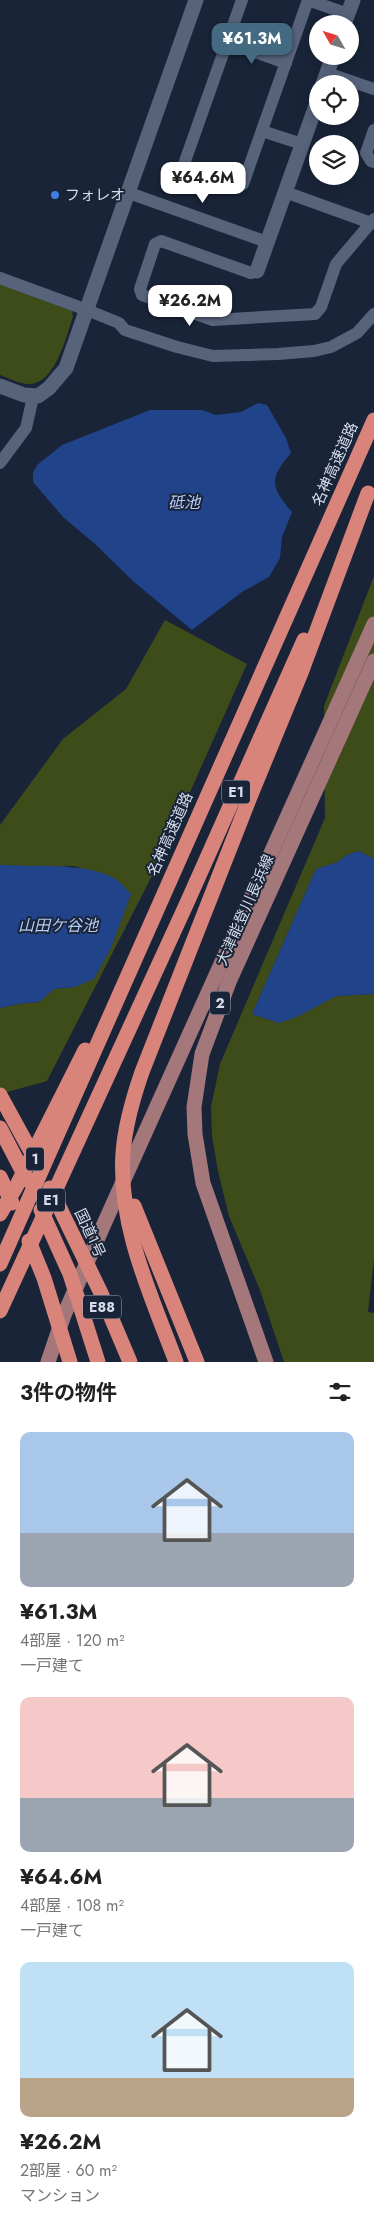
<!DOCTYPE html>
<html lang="ja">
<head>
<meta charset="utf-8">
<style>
  :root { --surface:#fff; --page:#f6f6f6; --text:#222; --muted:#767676; --accent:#436a80 }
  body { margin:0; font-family:Jost,"Noto Sans JP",sans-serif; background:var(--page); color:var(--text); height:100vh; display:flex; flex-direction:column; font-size:19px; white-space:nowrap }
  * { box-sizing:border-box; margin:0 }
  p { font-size:16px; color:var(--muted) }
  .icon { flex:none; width:28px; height:28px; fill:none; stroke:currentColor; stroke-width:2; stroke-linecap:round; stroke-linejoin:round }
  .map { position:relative; height:1362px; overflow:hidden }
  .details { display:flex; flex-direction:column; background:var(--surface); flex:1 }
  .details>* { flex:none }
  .needle { width:32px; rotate:309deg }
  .controls { position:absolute; left:309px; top:15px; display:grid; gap:10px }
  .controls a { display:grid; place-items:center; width:50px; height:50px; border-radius:50%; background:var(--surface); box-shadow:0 2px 12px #0003; font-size:25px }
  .price { position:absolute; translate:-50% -42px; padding:0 11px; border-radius:10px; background:#fff; color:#222; font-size:16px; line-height:32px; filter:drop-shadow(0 1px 2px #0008) }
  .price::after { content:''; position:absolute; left:50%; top:30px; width:15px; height:11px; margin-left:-8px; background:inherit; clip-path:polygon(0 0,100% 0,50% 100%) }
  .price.current { background:var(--accent); color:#fff }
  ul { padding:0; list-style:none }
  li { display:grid; align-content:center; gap:10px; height:265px; padding:0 20px }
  li span { display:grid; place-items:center; height:155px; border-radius:10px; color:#555 }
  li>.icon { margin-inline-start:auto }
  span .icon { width:90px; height:90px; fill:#fffc; stroke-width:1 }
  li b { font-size:21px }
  h2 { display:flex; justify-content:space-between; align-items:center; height:60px; padding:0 20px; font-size:21px }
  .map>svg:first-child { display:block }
  .green { fill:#3e4c19 }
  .water { fill:#204389 }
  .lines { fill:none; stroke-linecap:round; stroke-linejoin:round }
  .street { stroke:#57637b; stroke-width:12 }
  .secondary { stroke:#57637b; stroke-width:15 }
  .primary { stroke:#a4777a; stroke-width:15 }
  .highway { stroke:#d8847a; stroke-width:15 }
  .shop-dot { fill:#3f7fe0; stroke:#192438; stroke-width:2 }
  .labels { text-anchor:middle; stroke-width:4; stroke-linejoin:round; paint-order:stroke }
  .shield { fill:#192438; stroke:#9da5b5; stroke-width:1 }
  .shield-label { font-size:14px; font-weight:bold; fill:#d5dcea }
  .poi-label { font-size:15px; fill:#d5dcea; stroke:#192438; text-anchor:start }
  .street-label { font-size:15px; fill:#d5dcea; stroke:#192438 }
  .water-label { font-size:16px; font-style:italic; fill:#b5cbf3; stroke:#192438 }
</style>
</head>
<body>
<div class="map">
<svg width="374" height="1362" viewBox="0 0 374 1362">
  <rect width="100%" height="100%" fill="#192438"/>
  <g class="green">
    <path d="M 0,284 L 72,311 L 73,317 C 66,336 56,383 30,384 C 21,385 9,378 0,375 Z"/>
    <polygon points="374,576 374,859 359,851 347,855 338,862 316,869 252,1014 279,1023 336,996 374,994 374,1259 368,1312 374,1313 374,1362 284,1362 260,1290 229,1216 218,1171 212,1136 211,1107 220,1064 325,818 324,706"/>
    <polygon points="165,620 247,664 158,864 47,1081 0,1094 0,1008 18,1004 39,1002 54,989 75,987 120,921 131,894 96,873 74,866 43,867 0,865 0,825 63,739 126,689"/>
  </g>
  <g class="water">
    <path d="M 258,403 L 267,405 L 286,438 L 291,453 C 269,479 270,486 292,512 L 282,537 L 280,558 L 269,577 L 242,592 L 192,630 L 134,582 L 95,544 L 63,517 L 33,482 L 33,473 L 37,465 L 62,445 L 150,410 L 202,410 L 216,415 L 241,412 Z"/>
    <polygon points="359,851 374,859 374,994 336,996 299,1016 279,1023 252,1014 316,869 338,862 347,855"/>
    <path d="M 0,865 C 34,867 84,862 114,878 C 120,881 126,889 131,894 L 111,948 L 94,979 L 75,987 L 54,989 L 39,1002 L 18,1004 L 0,1008 Z"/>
  </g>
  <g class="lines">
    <g class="street">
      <polyline points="242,0 184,164 187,170 237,188 243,184 308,0"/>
      <polyline points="308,0 348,14"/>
      <polyline points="227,42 286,63"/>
      <polyline points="327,73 374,89"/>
      <polyline points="374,130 366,153 371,161 374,162"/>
      <polyline points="262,131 302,144"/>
      <polyline points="285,192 371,223"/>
      <polyline points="129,193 267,242"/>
      <polyline points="257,271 251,273 161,241 155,244 140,289 142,295 213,320 315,314 321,307 336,264 374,219"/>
      <polyline points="0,278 87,310 119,323 125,330 177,347 213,356 278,354 314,351 331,347 357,333 374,314"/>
      <polyline points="0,463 26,428 33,397"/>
    </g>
    <g class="secondary">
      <polyline points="344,24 353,0"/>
      <polyline points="323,84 333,56"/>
      <polyline points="257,271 318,100"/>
      <polyline points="0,386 24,395 38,396 49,388 66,368 196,0"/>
    </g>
    <g class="primary">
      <polyline points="48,1362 64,1315 104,1224 374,624"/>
      <polyline points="266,1362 203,1183 195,1134 194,1107 202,1054 229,982 374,661"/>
    </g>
    <g class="highway">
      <polyline points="0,1095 35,1159"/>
      <polyline points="0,1128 27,1180"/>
      <polyline points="0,1177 12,1203"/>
      <polyline points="50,1188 100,1291 130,1362"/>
      <polyline points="134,1206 197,1362"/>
      <polyline points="41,1210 70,1274 98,1362"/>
      <polyline points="0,1214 16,1187 85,1050"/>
      <polyline points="29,1241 44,1278 70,1362"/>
      <polyline points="0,1264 374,420"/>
      <polyline points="0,1311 186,905 304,640"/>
      <path d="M 176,1362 C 151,1295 118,1226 123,1153 C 125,1125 133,1098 142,1072 L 250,797 L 301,673 L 368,493"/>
    </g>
  </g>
  <circle class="shop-dot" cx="55" cy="195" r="5"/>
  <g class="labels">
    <g class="shield">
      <rect x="222" y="780.5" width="28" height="23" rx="4"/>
      <rect x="210" y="991.5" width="20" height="23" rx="4"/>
      <rect x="26" y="1147.5" width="18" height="23" rx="4"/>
      <rect x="37" y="1188.5" width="28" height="23" rx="4"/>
      <rect x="83" y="1295.5" width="38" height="23" rx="4"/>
    </g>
    <g class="shield-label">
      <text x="236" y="797">E1</text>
      <text x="220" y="1008">2</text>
      <text x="35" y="1164">1</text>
      <text x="51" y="1205">E1</text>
      <text x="102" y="1312">E88</text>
    </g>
    <g class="poi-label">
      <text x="65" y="200">フォレオ</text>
    </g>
    <g class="street-label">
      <text transform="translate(335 464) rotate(-66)" y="5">名神高速道路</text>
      <text transform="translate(170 834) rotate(-66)" y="5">名神高速道路</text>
      <text transform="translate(245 910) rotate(-66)" y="5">大津能登川長浜線</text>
      <text transform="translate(90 1233) rotate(65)" y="5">国道1号</text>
    </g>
    <g class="water-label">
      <text x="184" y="508">砥池</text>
      <text x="58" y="931">山田ケ谷池</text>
    </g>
  </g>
</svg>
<div class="controls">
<a><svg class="needle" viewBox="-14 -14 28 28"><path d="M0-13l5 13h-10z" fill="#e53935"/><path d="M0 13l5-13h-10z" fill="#767676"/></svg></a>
<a><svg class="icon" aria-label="locate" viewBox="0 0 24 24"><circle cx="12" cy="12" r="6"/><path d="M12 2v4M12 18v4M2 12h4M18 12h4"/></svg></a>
<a><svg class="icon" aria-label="layers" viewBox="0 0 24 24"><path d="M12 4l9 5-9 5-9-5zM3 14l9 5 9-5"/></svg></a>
</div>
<b class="price current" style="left:252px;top:65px">¥61.3M</b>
<b class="price" style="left:203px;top:204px">¥64.6M</b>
<b class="price" style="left:190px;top:327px">¥26.2M</b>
</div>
<section class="details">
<h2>3件の物件<svg class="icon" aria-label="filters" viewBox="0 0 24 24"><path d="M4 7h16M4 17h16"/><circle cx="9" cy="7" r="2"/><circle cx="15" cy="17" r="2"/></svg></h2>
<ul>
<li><span style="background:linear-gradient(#a9c7e8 65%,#9aa5b1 0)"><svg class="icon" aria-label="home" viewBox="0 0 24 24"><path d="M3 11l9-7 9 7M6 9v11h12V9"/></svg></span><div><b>¥61.3M</b><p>4部屋 · 120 m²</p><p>一戸建て</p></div></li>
<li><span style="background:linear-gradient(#f6c9c9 65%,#9aa5b1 0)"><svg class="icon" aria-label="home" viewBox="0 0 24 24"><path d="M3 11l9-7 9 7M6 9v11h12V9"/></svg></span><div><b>¥64.6M</b><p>4部屋 · 108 m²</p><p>一戸建て</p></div></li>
<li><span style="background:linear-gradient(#bfe0f5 75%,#b9a48a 0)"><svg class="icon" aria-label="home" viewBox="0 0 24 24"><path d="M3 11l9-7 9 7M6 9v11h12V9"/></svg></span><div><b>¥26.2M</b><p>2部屋 · 60 m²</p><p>マンション</p></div></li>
</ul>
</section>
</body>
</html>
